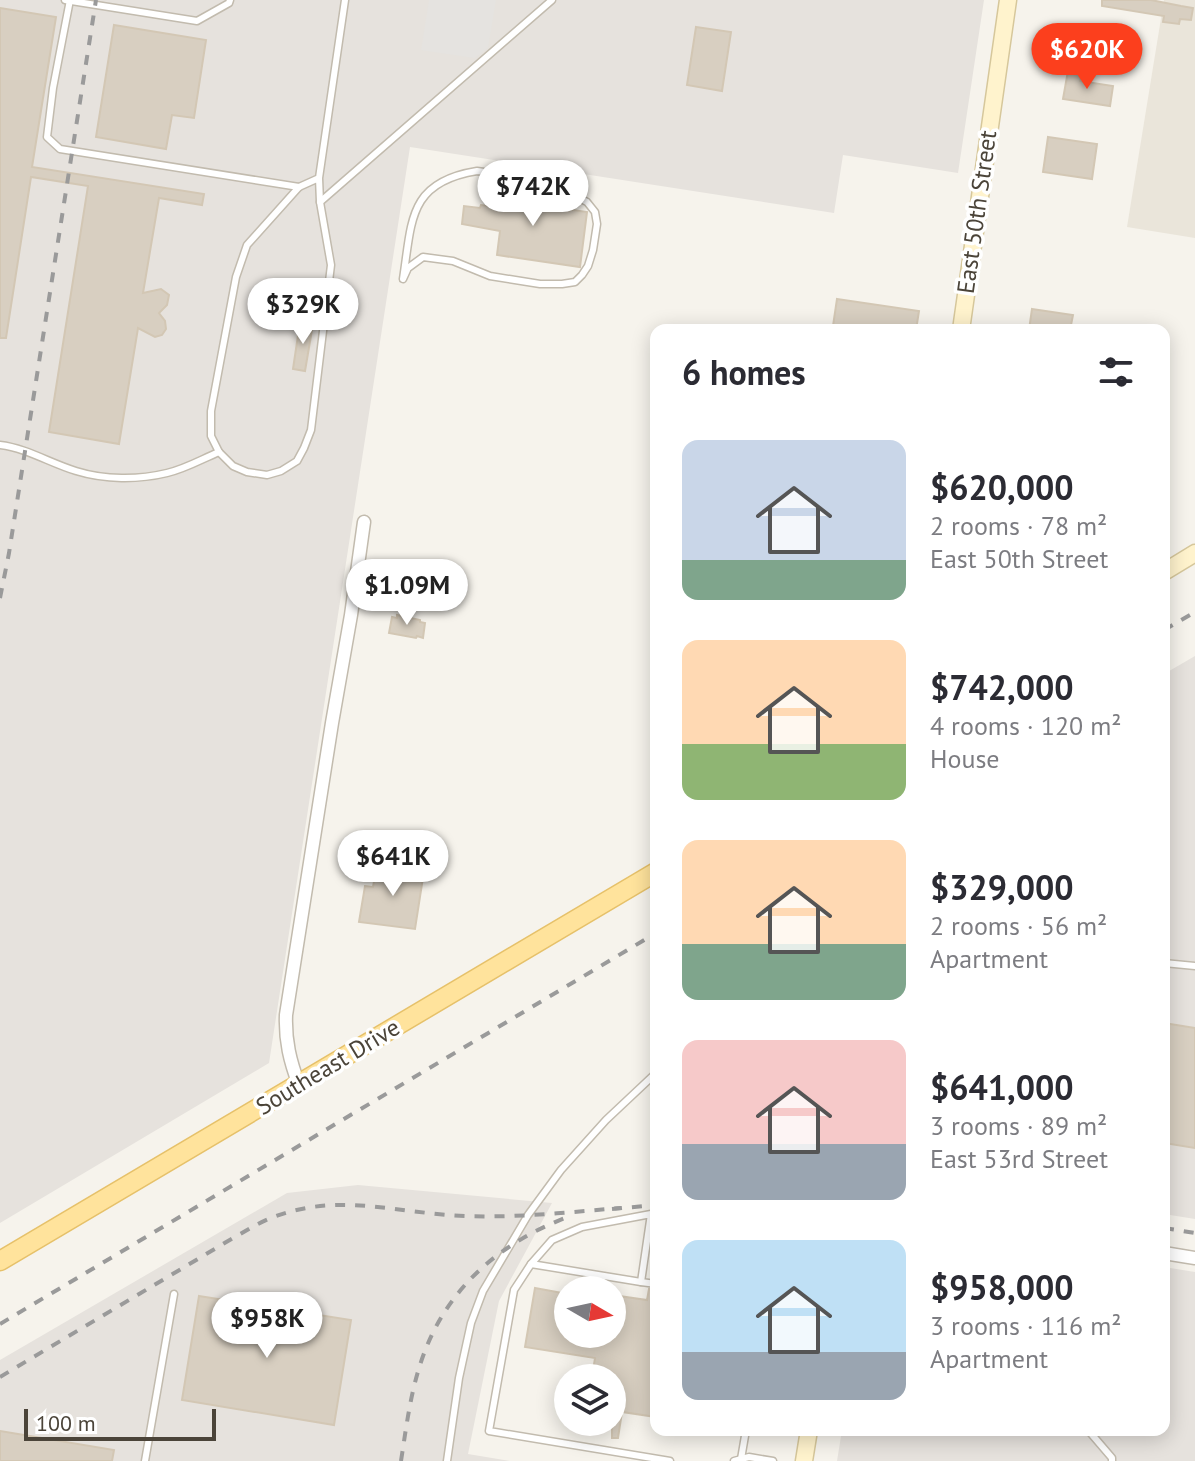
<!DOCTYPE html>
<html lang="en">
<head>
<meta charset="utf-8">
<style>
  :root { --surface:#fff; --page:#f2f2f3; --text:#2b2b33; --muted:#7c7c81; --accent:#fc3f1d }
  body { margin:0; font-family:"PT Sans",sans-serif; background:var(--page); color:var(--text); height:100vh; display:flex; flex-direction:column; font-size:30px; white-space:nowrap }
  * { box-sizing:border-box; margin:0 }
  p { font-size:26px; color:var(--muted) }
  .icon { flex:none; width:44px; height:44px; fill:none; stroke:currentColor; stroke-width:2; stroke-linecap:round; stroke-linejoin:round }
  .map { position:relative; flex:1; overflow:hidden }
  .details { position:absolute; left:650px; top:324px; width:520px; height:1112px; display:flex; flex-direction:column; background:var(--surface); border-radius:16px; box-shadow:0 4px 20px #0003 }
  .details>* { flex:none }
  .needle { width:52px; rotate:99deg }
  .tools { position:absolute; left:554px; top:1276px; display:grid; gap:16px }
  .tools a { display:grid; place-items:center; width:72px; height:72px; border-radius:50%; background:var(--surface); box-shadow:0 4px 20px #0003; font-size:40px }
  .scale { position:absolute; left:24px; bottom:20px; width:192px; box-sizing:border-box; padding-left:8px; border:4px solid #4b4439; border-top:0; font-size:22px; line-height:28px; white-space:nowrap; color:#4b4439; -webkit-text-stroke:6px #fff; paint-order:stroke }
  .price { position:absolute; translate:-50% -68px; padding:0 18px; border-radius:28px; background:#fff; color:#222; font-size:26px; line-height:52px; filter:drop-shadow(0 2px 4px #0008) }
  .price::after { content:''; position:absolute; left:50%; top:48px; width:24px; height:18px; margin-left:-12px; background:inherit; clip-path:polygon(0 0,100% 0,50% 100%) }
  .price.current { background:var(--accent); color:#fff }
  ul { padding:0; list-style:none }
  li { display:flex; align-items:center; gap:24px; height:200px; padding:0 32px }
  li span { display:grid; place-items:center; flex:none; width:224px; height:160px; border-radius:16px; color:#555 }
  li>.icon { margin-inline-start:auto }
  span .icon { width:96px; height:96px; fill:#fffc; stroke-width:1 }
  li b { font-size:34px }
  h2 { display:flex; justify-content:space-between; align-items:center; height:96px; padding:0 32px; font-size:34px }
  .map>svg:first-child { display:block }
  .residential { fill:#eae5da }
  .industrial { fill:#e6e2dd }
  .parking { fill:#e5e3e0 }
  .building { fill:#d8cfc1; stroke:#d3c7b4; stroke-width:2 }
  .lines { fill:none; stroke-linecap:round; stroke-linejoin:round }
  .service-casing { stroke:#c2bbae; stroke-width:9 }
  .minor-casing { stroke:#c2bbae; stroke-width:15 }
  .secondary-casing { stroke:#d6c79b; stroke-width:19 }
  .primary-casing { stroke:#e6c16a; stroke-width:21 }
  .service { stroke:#fff; stroke-width:6 }
  .minor { stroke:#fff; stroke-width:12 }
  .secondary { stroke:#fff3cd; stroke-width:16 }
  .primary { stroke:#ffe39c; stroke-width:18 }
  .rail { stroke:#9a9a9a; stroke-width:4; stroke-dasharray:10 10; stroke-linecap:butt }
  .labels { text-anchor:middle; stroke-width:7; stroke-linejoin:round; paint-order:stroke }
  .street-label { font-size:24px; fill:#4b4439; stroke:#fff }
</style>
</head>
<body>
<div class="map">
<svg width="1195" height="1461" viewBox="0 0 1195 1461">
  <rect width="100%" height="100%" fill="#f6f3ec"/>
  <polygon class="residential" points="1164,0 1195,0 1195,238 1127,227"/>
  <g class="industrial">
    <polygon points="0,0 984,0 958,173 843,155 834,213 410,147 269,1063 0,1223"/>
    <polygon points="1195,656 1195,1219 1164,1214 1164,674"/>
    <polygon points="358,1185 552,1203 499,1301 468,1454 510,1461 0,1461 0,1360 287,1193"/>
    <polygon points="1164,1267 1195,1272 1195,1461 837,1461 842,1430 1164,1430"/>
  </g>
  <polygon class="parking" points="429,0 496,0 488,48 475,58 421,50"/>
  <g class="building">
    <polygon points="1102,0 1151,0 1181,6 1193,8 1191,20 1180,19 1179,24 1163,22 1164,16 1102,6"/>
    <polygon points="0,8 56,17 32,167 204,194 202,205 159,198 143,293 161,289 169,295 167,305 159,313 165,321 166,329 162,335 155,337 138,328 119,444 49,432 88,186 31,177 6,338 0,338"/>
    <polygon points="114,25 206,40 194,118 172,115 166,149 96,137"/>
    <polygon points="696,27 731,32 722,91 687,85"/>
    <polygon points="1068,71 1081,73 1080,81 1113,86 1110,106 1063,99"/>
    <polygon points="1048,137 1097,144 1092,179 1043,172"/>
    <polygon points="507,189 549,195 546,206 587,212 580,267 497,255 500,231 462,224 464,206 480,208 481,205 504,208"/>
    <polygon points="837,299 919,311 916,330 859,330 833,326"/>
    <polygon points="1032,309 1073,315 1070,330 1029,330"/>
    <polygon points="300,322 313,324 305,371 293,369"/>
    <polygon points="397,615 420,620 420,622 425,623 423,638 417,636 416,638 389,633 392,617 397,618"/>
    <polygon points="377,864 424,871 415,929 359,922 365,886 373,887"/>
    <polygon points="1164,1023 1195,1028 1195,1148 1164,1143"/>
    <polygon points="535,1288 568,1294 568,1334 612,1334 612,1295 647,1300 649,1289 656,1290 656,1417 622,1412 618,1438 612,1438 612,1378 592,1378 595,1358 525,1347"/>
    <polygon points="199,1296 351,1320 334,1425 182,1400"/>
    <polygon points="0,1431 114,1450 112,1461 0,1461"/>
  </g>
  <g class="lines">
    <defs>
      <g id="service">
        <polyline points="65,0 197,21 229,3 230,0"/>
        <polyline points="70,0 53,88 47,137 60,149 299,187"/>
        <path d="M 477,171 L 544,180 L 587,202 L 595,212 L 597,224 L 593,250 L 588,266 L 582,275 L 575,282 L 562,284 L 540,284 L 490,276 L 453,261 L 423,257 L 408,268 L 403,279 C 412,221 408,182 477,171 Z"/>
        <polyline points="319,178 299,187 247,245 236,277 211,411 211,436 219,452 233,466 247,472 267,475 281,471 297,461 304,448 311,430 331,265 320,202 319,178 345,0"/>
        <polyline points="320,202 552,0"/>
        <path d="M 0,445 C 26,448 50,463 76,471 C 105,480 138,480 167,473 C 185,469 202,459 219,452"/>
        <polyline points="1164,963 1195,966"/>
        <polyline points="531,1264 641,1282"/>
        <polyline points="656,1284 641,1282 651,1214 582,1227 552,1240 531,1264 514,1290 489,1431 670,1461"/>
        <polyline points="1088,1430 1112,1458 1112,1461"/>
        <polyline points="741,1459 746,1430"/>
        <polyline points="145,1461 174,1294"/>
        <polyline points="447,1461 459,1378 471,1323 483,1291 528,1215 561,1170 606,1120 656,1073"/>
        <polyline points="734,1461 749,1457 773,1461"/>
      </g>
      <g id="minor">
        <path d="M 299,1085 C 290,1061 285,1041 286,1015 L 332,723 L 351,615 L 364,522"/>
        <polyline points="1164,1253 1195,1258"/>
      </g>
      <g id="secondary">
        <polyline points="961,330 1008,0"/>
        <polyline points="1164,572 1195,553"/>
        <polyline points="804,1461 809,1430"/>
      </g>
      <polyline id="primary" points="0,1261 656,872"/>
    </defs>
    <use href="#service" class="service-casing"/>
    <use href="#minor" class="minor-casing"/>
    <use href="#secondary" class="secondary-casing"/>
    <use href="#primary" class="primary-casing"/>
    <use href="#service" class="service"/>
    <use href="#minor" class="minor"/>
    <use href="#secondary" class="secondary"/>
    <use href="#primary" class="primary"/>
    <g class="rail">
      <polyline points="0,598 9,553 96,0"/>
      <polyline points="1164,630 1195,612"/>
      <polyline points="612,1209 656,1205"/>
      <polyline points="1164,1228 1195,1233"/>
      <polyline points="0,1324 656,933"/>
      <path d="M 0,1377 L 233,1238 C 246,1231 258,1223 271,1218 C 339,1191 398,1214 467,1216 C 518,1218 570,1212 621,1208"/>
      <path d="M 401,1461 C 406,1429 410,1396 420,1365 C 443,1292 496,1245 565,1218"/>
    </g>
  </g>
  <g class="labels">
    <g class="street-label">
      <text transform="translate(977 212) rotate(-82)" y="8">East 50th Street</text>
      <text transform="translate(328 1067) rotate(-31)" y="8">Southeast Drive</text>
    </g>
  </g>
</svg>
<div class="tools">
<a><svg class="needle" viewBox="-14 -14 28 28"><path d="M0-13l5 13h-10z" fill="#e53935"/><path d="M0 13l5-13h-10z" fill="#7c7c81"/></svg></a>
<a><svg class="icon" aria-label="layers" viewBox="0 0 24 24"><path d="M12 4l9 5-9 5-9-5zM3 14l9 5 9-5"/></svg></a>
</div>
<div class="scale">100 m</div>
<b class="price current" style="left:1087px;top:91px">$620K</b>
<b class="price" style="left:533px;top:228px">$742K</b>
<b class="price" style="left:303px;top:346px">$329K</b>
<b class="price" style="left:407px;top:627px">$1.09M</b>
<b class="price" style="left:393px;top:898px">$641K</b>
<b class="price" style="left:267px;top:1360px">$958K</b>
<section class="details">
<h2>6 homes<svg class="icon" aria-label="filters" viewBox="0 0 24 24"><path d="M4 7h16M4 17h16"/><circle cx="9" cy="7" r="2"/><circle cx="15" cy="17" r="2"/></svg></h2>
<ul>
<li><span style="background:linear-gradient(#c9d6e8 75%,#7fa58c 0)"><svg class="icon" aria-label="home" viewBox="0 0 24 24"><path d="M3 11l9-7 9 7M6 9v11h12V9"/></svg></span><div><b>$620,000</b><p>2 rooms · 78 m²</p><p>East 50th Street</p></div></li>
<li><span style="background:linear-gradient(#ffd9b3 65%,#8fb573 0)"><svg class="icon" aria-label="home" viewBox="0 0 24 24"><path d="M3 11l9-7 9 7M6 9v11h12V9"/></svg></span><div><b>$742,000</b><p>4 rooms · 120 m²</p><p>House</p></div></li>
<li><span style="background:linear-gradient(#ffd9b3 65%,#7fa58c 0)"><svg class="icon" aria-label="home" viewBox="0 0 24 24"><path d="M3 11l9-7 9 7M6 9v11h12V9"/></svg></span><div><b>$329,000</b><p>2 rooms · 56 m²</p><p>Apartment</p></div></li>
<li><span style="background:linear-gradient(#f6c9c9 65%,#9aa5b1 0)"><svg class="icon" aria-label="home" viewBox="0 0 24 24"><path d="M3 11l9-7 9 7M6 9v11h12V9"/></svg></span><div><b>$641,000</b><p>3 rooms · 89 m²</p><p>East 53rd Street</p></div></li>
<li><span style="background:linear-gradient(#bfe0f5 70%,#9aa5b1 0)"><svg class="icon" aria-label="home" viewBox="0 0 24 24"><path d="M3 11l9-7 9 7M6 9v11h12V9"/></svg></span><div><b>$958,000</b><p>3 rooms · 116 m²</p><p>Apartment</p></div></li>
</ul>
</section>
</div>
</body>
</html>
